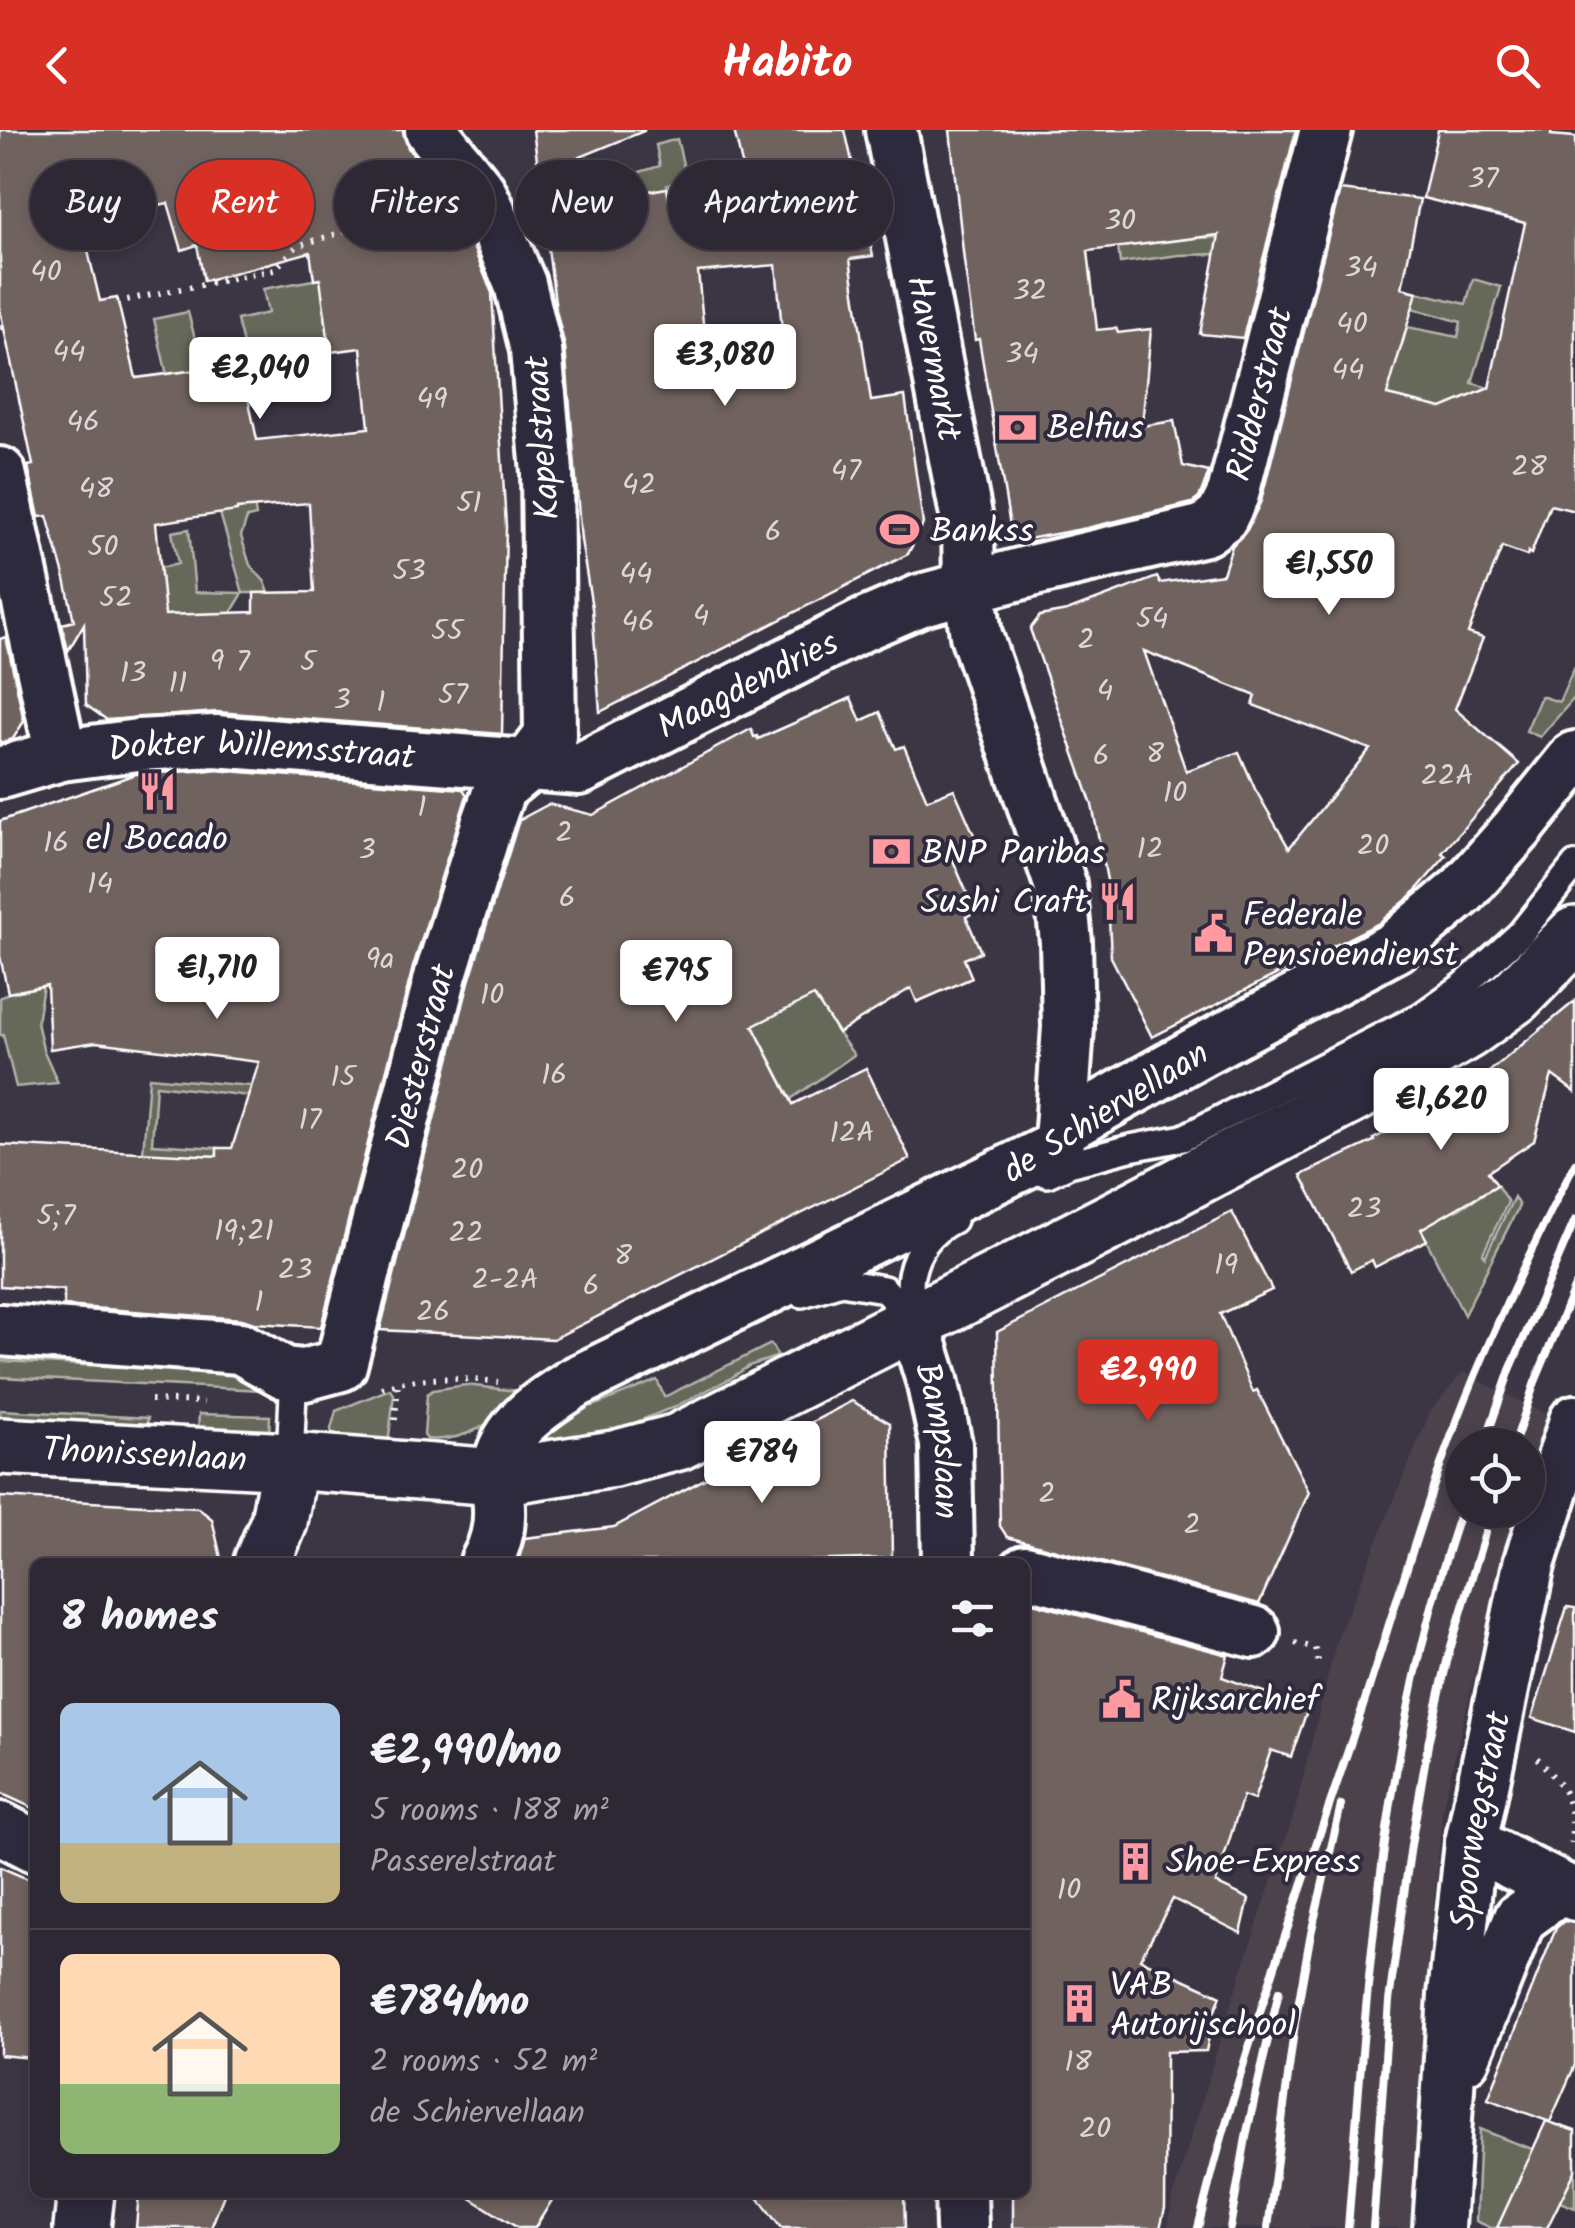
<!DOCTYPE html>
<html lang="en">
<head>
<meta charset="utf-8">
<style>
  :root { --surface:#2d2833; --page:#39343f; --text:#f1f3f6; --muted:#a7a6ac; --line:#48444e; --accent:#d93025 }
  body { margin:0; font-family:Kalam,sans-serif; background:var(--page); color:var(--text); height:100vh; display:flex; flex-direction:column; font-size:38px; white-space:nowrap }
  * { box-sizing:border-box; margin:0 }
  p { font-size:32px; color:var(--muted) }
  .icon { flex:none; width:55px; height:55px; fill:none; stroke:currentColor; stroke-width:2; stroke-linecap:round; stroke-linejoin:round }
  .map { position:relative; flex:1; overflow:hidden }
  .details { position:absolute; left:30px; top:1428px; width:1000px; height:640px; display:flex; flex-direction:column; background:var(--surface); border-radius:15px; box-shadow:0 5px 15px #0003,0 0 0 2px var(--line) }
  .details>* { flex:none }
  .top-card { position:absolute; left:30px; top:30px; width:1000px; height:90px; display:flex; gap:20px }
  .fabs { position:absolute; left:1445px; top:1298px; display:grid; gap:20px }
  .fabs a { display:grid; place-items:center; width:100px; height:100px; border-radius:50%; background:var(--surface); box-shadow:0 5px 15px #0003,0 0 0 2px var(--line); font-size:50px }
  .price { position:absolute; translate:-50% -85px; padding:0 22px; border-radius:10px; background:#fff; color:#222; font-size:32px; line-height:65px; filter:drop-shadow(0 2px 5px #0008) }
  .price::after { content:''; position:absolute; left:50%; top:60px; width:30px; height:22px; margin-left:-15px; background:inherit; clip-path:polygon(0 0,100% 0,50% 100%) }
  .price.active { background:var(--accent); color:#fff }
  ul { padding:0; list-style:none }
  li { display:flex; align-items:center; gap:30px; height:250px; padding:0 30px }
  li+li { border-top:2px solid var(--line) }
  li span { display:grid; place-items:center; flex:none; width:280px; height:200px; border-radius:15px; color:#555 }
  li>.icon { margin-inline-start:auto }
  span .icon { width:120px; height:120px; fill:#fffc; stroke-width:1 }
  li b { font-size:42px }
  h2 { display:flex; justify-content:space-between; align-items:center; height:120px; padding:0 30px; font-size:42px }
  .pill { padding:0 35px; border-radius:45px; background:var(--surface); box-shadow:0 5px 15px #0003,0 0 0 2px var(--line); font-size:35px; line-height:90px }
  .pill.active { background:var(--accent); color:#fff }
  header { display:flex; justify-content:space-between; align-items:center; height:130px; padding:0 30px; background:var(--accent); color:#fff; font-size:45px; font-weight:700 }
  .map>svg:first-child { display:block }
  .built { fill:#4b424c }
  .green { fill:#66685a; stroke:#b2b4ac; stroke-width:2.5 }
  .building { fill:#6f625e; stroke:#fff; stroke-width:2.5; fill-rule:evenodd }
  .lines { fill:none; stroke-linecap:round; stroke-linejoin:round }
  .service-casing { stroke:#fff; stroke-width:32 }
  .minor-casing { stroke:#fff; stroke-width:58 }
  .secondary-casing { stroke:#fff; stroke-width:62 }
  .path { stroke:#fff; stroke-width:6; stroke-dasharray:2.5 8; stroke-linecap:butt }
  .service { stroke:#2f2a3d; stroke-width:25 }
  .minor { stroke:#2f2a3d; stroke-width:50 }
  .secondary { stroke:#2f2a3d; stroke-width:55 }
  .rail { stroke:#fff; stroke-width:8 }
  .labels { text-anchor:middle; stroke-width:8; stroke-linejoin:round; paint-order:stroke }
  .number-label { font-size:30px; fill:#dbd8d7 }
  .street-label { font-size:35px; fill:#fff; stroke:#2f2a3d }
  .poi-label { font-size:35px; fill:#fff; stroke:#2f2a3d; text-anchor:start }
</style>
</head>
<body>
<header><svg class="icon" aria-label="back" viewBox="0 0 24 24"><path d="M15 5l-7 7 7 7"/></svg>Habito<svg class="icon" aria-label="search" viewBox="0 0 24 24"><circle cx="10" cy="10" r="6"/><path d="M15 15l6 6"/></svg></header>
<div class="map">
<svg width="1575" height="2098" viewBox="0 0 1575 2098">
  <rect width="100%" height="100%" fill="#3c3544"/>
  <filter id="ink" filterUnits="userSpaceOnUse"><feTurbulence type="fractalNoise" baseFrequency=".01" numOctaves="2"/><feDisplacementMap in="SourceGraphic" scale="20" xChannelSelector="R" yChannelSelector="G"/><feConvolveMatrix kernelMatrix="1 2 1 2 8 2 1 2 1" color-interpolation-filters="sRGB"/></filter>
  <g filter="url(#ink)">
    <polygon class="built" points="1463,1242 1550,1286 1528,1356 1528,1315 1462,1315 1462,1380 1520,1380 1479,1526 1443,1676 1429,1823 1411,2098 1168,2098 1172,2069 1232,1871 1295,1680 1337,1509 1430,1282"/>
    <g class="green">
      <polygon points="677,9 687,51 667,55 667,58 744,43 750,69 671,83 667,58 632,64 630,45 660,36 656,15"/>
      <polygon points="1225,107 1223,124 1179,125 1120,133 1118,117 1198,108"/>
      <polygon points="369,140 331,222 248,234 237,190 268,183 263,159"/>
      <polygon points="1473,149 1501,157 1472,253 1489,258 1471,310 1378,263 1396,215 1402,216 1407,197 1458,207 1461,192 1412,178 1417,162 1466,174"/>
      <polygon points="188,182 203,239 167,245 154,189"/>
      <polygon points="234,355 253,368 256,386 247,388 241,406 250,435 265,452 269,463 243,463 231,483 165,485 160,438 178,434 172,402 189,399 195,462 243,463 220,383"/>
      <polygon points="1575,536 1575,567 1540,607 1526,601 1541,566 1559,572"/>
      <polygon points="778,712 838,903 854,925 791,969 740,871"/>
      <polygon points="43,856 37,892 43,919 58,953 16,957 3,905 0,905 0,868 8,863"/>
      <polygon points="149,947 251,956 248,966 156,955 152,1014 217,1018 217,1026 143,1023"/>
      <polygon points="1497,1055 1508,1072 1483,1123 1485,1127 1514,1067 1519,1076 1464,1185 1417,1092 1451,1074 1456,1081"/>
      <polygon points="771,1214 777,1225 776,1227 749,1236 731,1248 676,1276 602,1306 529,1319 527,1309 578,1277 593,1276 657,1250 664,1266 666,1266"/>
      <polygon points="0,1231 264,1244 262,1260 0,1247"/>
      <path d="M 466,1255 L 526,1262 C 496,1289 469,1313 427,1309 L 424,1305 L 427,1264 L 433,1260 Z"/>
      <polygon points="390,1259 394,1264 388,1315 334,1312 331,1299 336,1281"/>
      <polygon points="0,1280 148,1288 146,1301 0,1293"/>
      <polygon points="199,1284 270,1286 269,1306 198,1301"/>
      <polygon points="1480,1999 1510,2011 1575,2034 1575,2078 1560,2072 1497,2098 1491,2098 1476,2091"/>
    </g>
    <g class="building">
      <path d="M 0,0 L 403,0 L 408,18 L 456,78 L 459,94 L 463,93 L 492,163 L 506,396 L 502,604 L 217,582 L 107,590 L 86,575 L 84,494 L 68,521 L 62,494 L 74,491 L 65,449 L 47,386 L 39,387 L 28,336 L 33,335 L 0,180 ZM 168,73 L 182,120 L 197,115 L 204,151 L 310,122 L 314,150 L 320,149 L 330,222 L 361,218 L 369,298 L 257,310 L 241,234 L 136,248 L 117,168 L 100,171 L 81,92 ZM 309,373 L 314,462 L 254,463 L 254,482 L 165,485 L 156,393 L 237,381 L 237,379 Z"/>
      <polygon points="533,0 644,0 644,1 539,44"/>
      <path d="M 734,0 L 845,0 L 873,126 L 850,129 L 871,271 L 905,266 L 923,394 L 908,424 L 600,582 L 592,478 L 581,410 L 565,217 L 556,180 L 543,80 L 667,58 L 671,83 L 750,68 ZM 776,135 L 786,243 L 709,253 L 698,142 Z"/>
      <polygon points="950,0 1296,0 1243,208 1200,204 1219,105 1088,121 1097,200 1116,198 1118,203 1151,199 1142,296 1174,291 1183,336 1209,342 1199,368 1192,373 1087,398 1023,410 1011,402 979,209 975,210 964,131"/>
      <path d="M 1438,0 L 1552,0 L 1551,5 L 1575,7 L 1575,381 L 1550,375 L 1531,424 L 1528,422 L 1527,426 L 1502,417 L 1468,503 L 1483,508 L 1455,579 L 1519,634 L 1442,723 L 1446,726 L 1411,766 L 1379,793 L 1152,907 L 1111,827 L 1107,750 L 1092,675 L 1030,499 L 1040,486 L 1067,481 L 1157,447 L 1160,453 L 1223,444 L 1232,416 L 1247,400 L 1261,371 L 1340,60 L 1420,69 L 1402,158 L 1417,162 L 1387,265 L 1442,278 L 1489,258 L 1525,93 L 1423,68 ZM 1144,521 L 1256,566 L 1253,575 L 1370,619 L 1289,718 L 1255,659 L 1239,622 L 1186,641 Z"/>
      <polygon points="6,507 24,591 13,609 0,613 0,509"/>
      <polygon points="851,568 861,591 880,582 896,619 904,616 927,670 954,659 979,716 952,728 975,782 966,787 981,822 964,829 972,848 917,872 911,858 838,903 814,866 753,896 793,974 866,938 910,1029 553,1209 380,1200 469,852 519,690 549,674 593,685 751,599 754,607 757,606 758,609"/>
      <polygon points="215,640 463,659 467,665 413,837 321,1197 254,1193 242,1189 64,1176 64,1160 0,1156 0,1015 217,1026 217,1018 232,1018 259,932 96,912 50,919 47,855 8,863 0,826 0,691 136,644"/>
      <polygon points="1575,871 1575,962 1552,945 1534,1011 1488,1042 1497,1055 1421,1099 1427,1110 1375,1137 1372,1130 1351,1141 1301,1045 1374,1011 1373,1009 1444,973 1478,951"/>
      <polygon points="1232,1082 1272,1160 1220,1184 1253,1262 1257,1260 1309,1362 1259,1474 1007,1407 1000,1396 997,1202"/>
      <polygon points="852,1271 890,1293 892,1428 772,1432 518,1432 525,1408 614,1397"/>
      <polygon points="0,1367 198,1378 212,1389 222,1432 35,1432 35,1679 0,1663"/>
      <polygon points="1029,1472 1228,1525 1222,1547 1308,1578 1291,1627 1271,1620 1254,1670 1243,1666 1216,1753 1249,1769 1241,1803 1173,1769 1140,1829 1221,1866 1214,1883 1206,1921 1166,1922 1165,2078 1160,2098 1013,2098 1013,2062 1025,2062 1025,1474"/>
      <polygon points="1567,1477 1575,1478 1575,1602 1532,1588"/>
      <polygon points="0,1737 35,1752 35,1907 32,1928 0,1925"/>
      <polygon points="1564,1791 1575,1793 1575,1935 1550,1992 1488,1969 1556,1798"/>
      <polygon points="1546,1991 1575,2001 1575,2041 1547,2098 1497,2098"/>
      <polygon points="139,2062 225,2062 211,2098 136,2098"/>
      <polygon points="461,2062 557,2062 535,2098 518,2098"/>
      <polygon points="754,2062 904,2062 905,2098 781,2098"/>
    </g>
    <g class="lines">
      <defs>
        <g id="service">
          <polyline points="1047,1044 1069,1034 1130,1018 1183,1008 1421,886 1463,856 1521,803 1575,735"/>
          <polyline points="802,1164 841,1152 884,1159 914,1192"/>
          <path d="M 914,1192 C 913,1178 908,1159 911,1145 C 916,1120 931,1101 953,1090"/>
          <polyline points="290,1331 293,1263 304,1245"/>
        </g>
        <g id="minor">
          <polyline points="0,343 61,625"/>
          <path id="s1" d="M 0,643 L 61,625 L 138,615 L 215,611 L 580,639 L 863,495 L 921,470 L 1035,440 L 1205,400 L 1222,387 L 1233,364 L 1326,0"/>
          <polyline points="1061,999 1200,921 1395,817 1463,760 1517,699 1575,627"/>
          <path id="s2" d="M 914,1192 L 932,1250 L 946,1314 L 948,1432"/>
          <path id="s3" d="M 0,1200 L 240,1218 L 285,1243 L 304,1245 L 341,1235 L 441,844 L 487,695 L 500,658 L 528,635 L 550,606 L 547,342 L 536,220 L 520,154 L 489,80 L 480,62 L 431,0"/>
          <path d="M 486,1432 C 495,1417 500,1397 499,1379 C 499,1368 496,1357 497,1347 C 501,1298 539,1276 576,1252 L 1058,1017 L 1061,999 L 1068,897 L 1066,812 L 1060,754 L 976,505 L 969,457 L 968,395 L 891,0"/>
          <polyline points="1025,1441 1254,1502"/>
          <polyline points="0,1698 35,1716"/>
          <polyline points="1471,1713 1575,1765"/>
          <polyline points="1464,1928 1520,1788 1560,1759"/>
          <polyline points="961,2062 962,2098"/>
          <path id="s4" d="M 1439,2098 L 1454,1865 L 1471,1713 L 1529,1434 L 1575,1291"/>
        </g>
        <g id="secondary">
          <path id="s5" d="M 0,1316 L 290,1331 L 497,1347 L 614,1329 L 678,1312 L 1116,1089 L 1402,939 L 1468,900 L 1515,866 L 1575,805"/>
          <polyline points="262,1432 279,1392 290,1331"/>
          <polyline points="82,2098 86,2062"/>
        </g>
      </defs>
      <use href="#service" class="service-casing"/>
      <use href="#minor" class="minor-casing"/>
      <use href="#secondary" class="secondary-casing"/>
      <g class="path">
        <polyline points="117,172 274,140 297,116 395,86"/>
        <polyline points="0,197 3,197"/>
        <path d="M 382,1258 C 418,1245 460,1248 498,1252"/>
        <polyline points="151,1270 204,1272"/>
        <polyline points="395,1290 398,1253"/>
        <polyline points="1295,1513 1315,1518 1318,1531"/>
        <path d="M 1537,1628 C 1564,1658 1575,1670 1571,1713"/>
      </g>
      <use href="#service" class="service"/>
      <use href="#minor" class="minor"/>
      <use href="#secondary" class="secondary"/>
      <g class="rail">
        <polyline points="1484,1315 1510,1240 1575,1090"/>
        <polyline points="1514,1315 1535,1252 1575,1156"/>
        <path d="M 1198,2098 C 1242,1918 1307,1745 1365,1570 C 1389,1495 1412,1420 1437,1346 C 1474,1238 1523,1134 1575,1033"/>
        <polyline points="1230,2098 1247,2002 1279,1861"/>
        <polyline points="1268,2098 1295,1893 1310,1808 1341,1675"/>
        <path d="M 1348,2098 C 1367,1856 1382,1609 1462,1378"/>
        <polyline points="1373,2098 1389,1871 1411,1715 1429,1609 1449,1523 1492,1380"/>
      </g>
    </g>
  </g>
  <defs>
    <symbol id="bank-bare" viewBox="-9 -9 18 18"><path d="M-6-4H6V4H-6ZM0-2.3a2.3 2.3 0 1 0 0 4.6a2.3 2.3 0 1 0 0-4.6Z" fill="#ff9aa2" stroke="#2f2a3d" stroke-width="2.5" paint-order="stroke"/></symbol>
    <symbol id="stadium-bare" viewBox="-9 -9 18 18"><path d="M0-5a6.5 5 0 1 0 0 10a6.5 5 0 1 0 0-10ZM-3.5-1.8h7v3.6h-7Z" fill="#ff9aa2" stroke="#2f2a3d" stroke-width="2.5" paint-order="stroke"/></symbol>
    <symbol id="restaurant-bare" viewBox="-9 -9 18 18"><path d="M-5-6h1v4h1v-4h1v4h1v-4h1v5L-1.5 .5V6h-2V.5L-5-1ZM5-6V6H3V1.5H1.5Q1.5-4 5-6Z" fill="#ff9aa2" stroke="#2f2a3d" stroke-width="2.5" paint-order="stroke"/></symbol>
    <symbol id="civic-bare" viewBox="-9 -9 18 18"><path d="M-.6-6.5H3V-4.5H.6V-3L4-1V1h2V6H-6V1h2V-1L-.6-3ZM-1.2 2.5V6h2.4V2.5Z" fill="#ff9aa2" stroke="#2f2a3d" stroke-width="2.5" paint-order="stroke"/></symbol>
    <symbol id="building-bare" viewBox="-9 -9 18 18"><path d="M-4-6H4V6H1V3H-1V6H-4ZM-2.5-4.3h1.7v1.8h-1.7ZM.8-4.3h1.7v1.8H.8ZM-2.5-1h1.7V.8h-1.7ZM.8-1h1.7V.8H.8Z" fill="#ff9aa2" stroke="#2f2a3d" stroke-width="2.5" paint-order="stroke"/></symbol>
  </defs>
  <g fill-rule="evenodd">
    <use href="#bank-bare" x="990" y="270" width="55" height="55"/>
    <use href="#stadium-bare" x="872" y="372" width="55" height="55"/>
    <use href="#restaurant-bare" x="130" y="634" width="55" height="55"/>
    <use href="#bank-bare" x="864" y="694" width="55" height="55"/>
    <use href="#restaurant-bare" x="1090" y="744" width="55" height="55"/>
    <use href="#civic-bare" x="1186" y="776" width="55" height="55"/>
    <use href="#civic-bare" x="1094" y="1542" width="55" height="55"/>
    <use href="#building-bare" x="1108" y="1704" width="55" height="55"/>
    <use href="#building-bare" x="1052" y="1846" width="55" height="55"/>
  </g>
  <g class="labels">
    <g class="number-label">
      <text x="1483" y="58">37</text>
      <text x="1120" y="100">30</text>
      <text x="1361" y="147">34</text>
      <text x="46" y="151">40</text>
      <text x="1030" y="170">32</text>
      <text x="1352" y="203">40</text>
      <text x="69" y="231">44</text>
      <text x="1022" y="233">34</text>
      <text x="1348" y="249">44</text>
      <text x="432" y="278">49</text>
      <text x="83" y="301">46</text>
      <text x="1529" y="346">28</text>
      <text x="846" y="350">47</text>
      <text x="639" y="364">42</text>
      <text x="96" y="368">48</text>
      <text x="469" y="382">51</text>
      <text x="773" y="411">6</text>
      <text x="103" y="426">50</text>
      <text x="409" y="450">53</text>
      <text x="636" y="453">44</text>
      <text x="116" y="477">52</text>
      <text x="701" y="495">4</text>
      <text x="1152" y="498">54</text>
      <text x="638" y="501">46</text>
      <text x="447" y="510">55</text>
      <text x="1086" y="519">2</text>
      <text x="217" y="540">9</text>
      <text x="243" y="541">7</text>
      <text x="308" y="541">5</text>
      <text x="133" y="552">13</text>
      <text x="178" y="562">11</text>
      <text x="1105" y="570">4</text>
      <text x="453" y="574">57</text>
      <text x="342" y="579">3</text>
      <text x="381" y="581">1</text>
      <text x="1155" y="633">8</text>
      <text x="1101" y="635">6</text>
      <text x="1447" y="655">22A</text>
      <text x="1175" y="672">10</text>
      <text x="422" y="686">1</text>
      <text x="564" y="712">2</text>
      <text x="56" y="722">16</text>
      <text x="1373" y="725">20</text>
      <text x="1150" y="728">12</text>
      <text x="367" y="729">3</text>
      <text x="100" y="763">14</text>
      <text x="567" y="777">6</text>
      <text x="380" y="838">9a</text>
      <text x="492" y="874">10</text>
      <text x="554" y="954">16</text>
      <text x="343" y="956">15</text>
      <text x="310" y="999">17</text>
      <text x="852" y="1012">12A</text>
      <text x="467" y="1049">20</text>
      <text x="1364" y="1088">23</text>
      <text x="56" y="1095">5;7</text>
      <text x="244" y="1110">19;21</text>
      <text x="466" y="1112">22</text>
      <text x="623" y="1135">8</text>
      <text x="1226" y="1144">19</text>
      <text x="295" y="1149">23</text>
      <text x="505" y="1159">2-2A</text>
      <text x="591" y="1165">6</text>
      <text x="259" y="1181">1</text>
      <text x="433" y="1191">26</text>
      <text x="1047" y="1373">2</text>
      <text x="1192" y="1404">2</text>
      <text x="1069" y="1769">10</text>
      <text x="1078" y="1941">18</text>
      <text x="1095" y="2008">20</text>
    </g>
    <g class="street-label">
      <text transform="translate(935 228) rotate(79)" y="12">Havermarkt</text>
      <text dy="12" stroke="none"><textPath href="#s1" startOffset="1408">Ridderstraat</textPath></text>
      <text transform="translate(541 308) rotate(-94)" y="12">Kapelstraat</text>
      <text dy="12" stroke="none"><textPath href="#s1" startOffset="772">Maagdendries</textPath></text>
      <text dy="12" stroke="none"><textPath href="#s1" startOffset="265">Dokter Willemsstraat</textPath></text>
      <text dy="12" stroke="none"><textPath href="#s3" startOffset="668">Diesterstraat</textPath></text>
      <text transform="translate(1105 981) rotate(-32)" y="12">de Schiervellaan</text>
      <text dy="12" stroke="none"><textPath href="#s2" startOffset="122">Bampslaan</textPath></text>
      <text dy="12" stroke="none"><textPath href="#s5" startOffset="145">Thonissenlaan</textPath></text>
      <text dy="12" stroke="none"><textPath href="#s4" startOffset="410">Spoorwegstraat</textPath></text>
    </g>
    <g class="poi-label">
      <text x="1047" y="309">Belfius</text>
      <text x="930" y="412">Bankss</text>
      <text x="157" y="720" text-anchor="middle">el Bocado</text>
      <text x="921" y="734">BNP Paribas</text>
      <text x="1088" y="783" text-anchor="end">Sushi Craft</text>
      <text x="1243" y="796">Federale<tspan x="1243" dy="40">Pensioendienst</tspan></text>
      <text x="1151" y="1581">Rijksarchief</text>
      <text x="1166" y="1743">Shoe-Express</text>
      <text x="1110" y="1866">VAB<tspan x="1110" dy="40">Autorijschool</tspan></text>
    </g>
  </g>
</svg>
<div class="fabs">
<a><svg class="icon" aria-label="locate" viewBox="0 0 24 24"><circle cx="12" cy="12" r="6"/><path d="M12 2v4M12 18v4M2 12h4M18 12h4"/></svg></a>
</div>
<b class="price" style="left:725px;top:279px">€3,080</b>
<b class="price" style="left:260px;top:292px">€2,040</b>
<b class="price" style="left:1329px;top:488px">€1,550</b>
<b class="price" style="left:217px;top:892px">€1,710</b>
<b class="price" style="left:676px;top:895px">€795</b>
<b class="price" style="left:1441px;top:1023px">€1,620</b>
<b class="price active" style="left:1148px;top:1294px">€2,990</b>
<b class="price" style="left:762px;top:1376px">€784</b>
<div class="top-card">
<a class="pill">Buy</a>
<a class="pill active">Rent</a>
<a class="pill">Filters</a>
<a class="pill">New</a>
<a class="pill">Apartment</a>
</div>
<section class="details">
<h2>8 homes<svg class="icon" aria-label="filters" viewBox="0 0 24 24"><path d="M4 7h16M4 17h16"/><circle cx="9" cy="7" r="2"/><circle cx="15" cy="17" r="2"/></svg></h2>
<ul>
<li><span style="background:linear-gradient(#a9c7e8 70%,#c2b280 0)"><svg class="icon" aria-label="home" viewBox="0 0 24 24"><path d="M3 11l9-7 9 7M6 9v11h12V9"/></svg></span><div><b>€2,990/mo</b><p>5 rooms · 188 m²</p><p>Passerelstraat</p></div></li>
<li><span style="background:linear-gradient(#ffd9b3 65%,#8fb573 0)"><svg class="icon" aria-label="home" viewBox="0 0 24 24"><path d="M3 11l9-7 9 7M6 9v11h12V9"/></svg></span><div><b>€784/mo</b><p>2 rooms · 52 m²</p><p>de Schiervellaan</p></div></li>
</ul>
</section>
</div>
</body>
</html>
